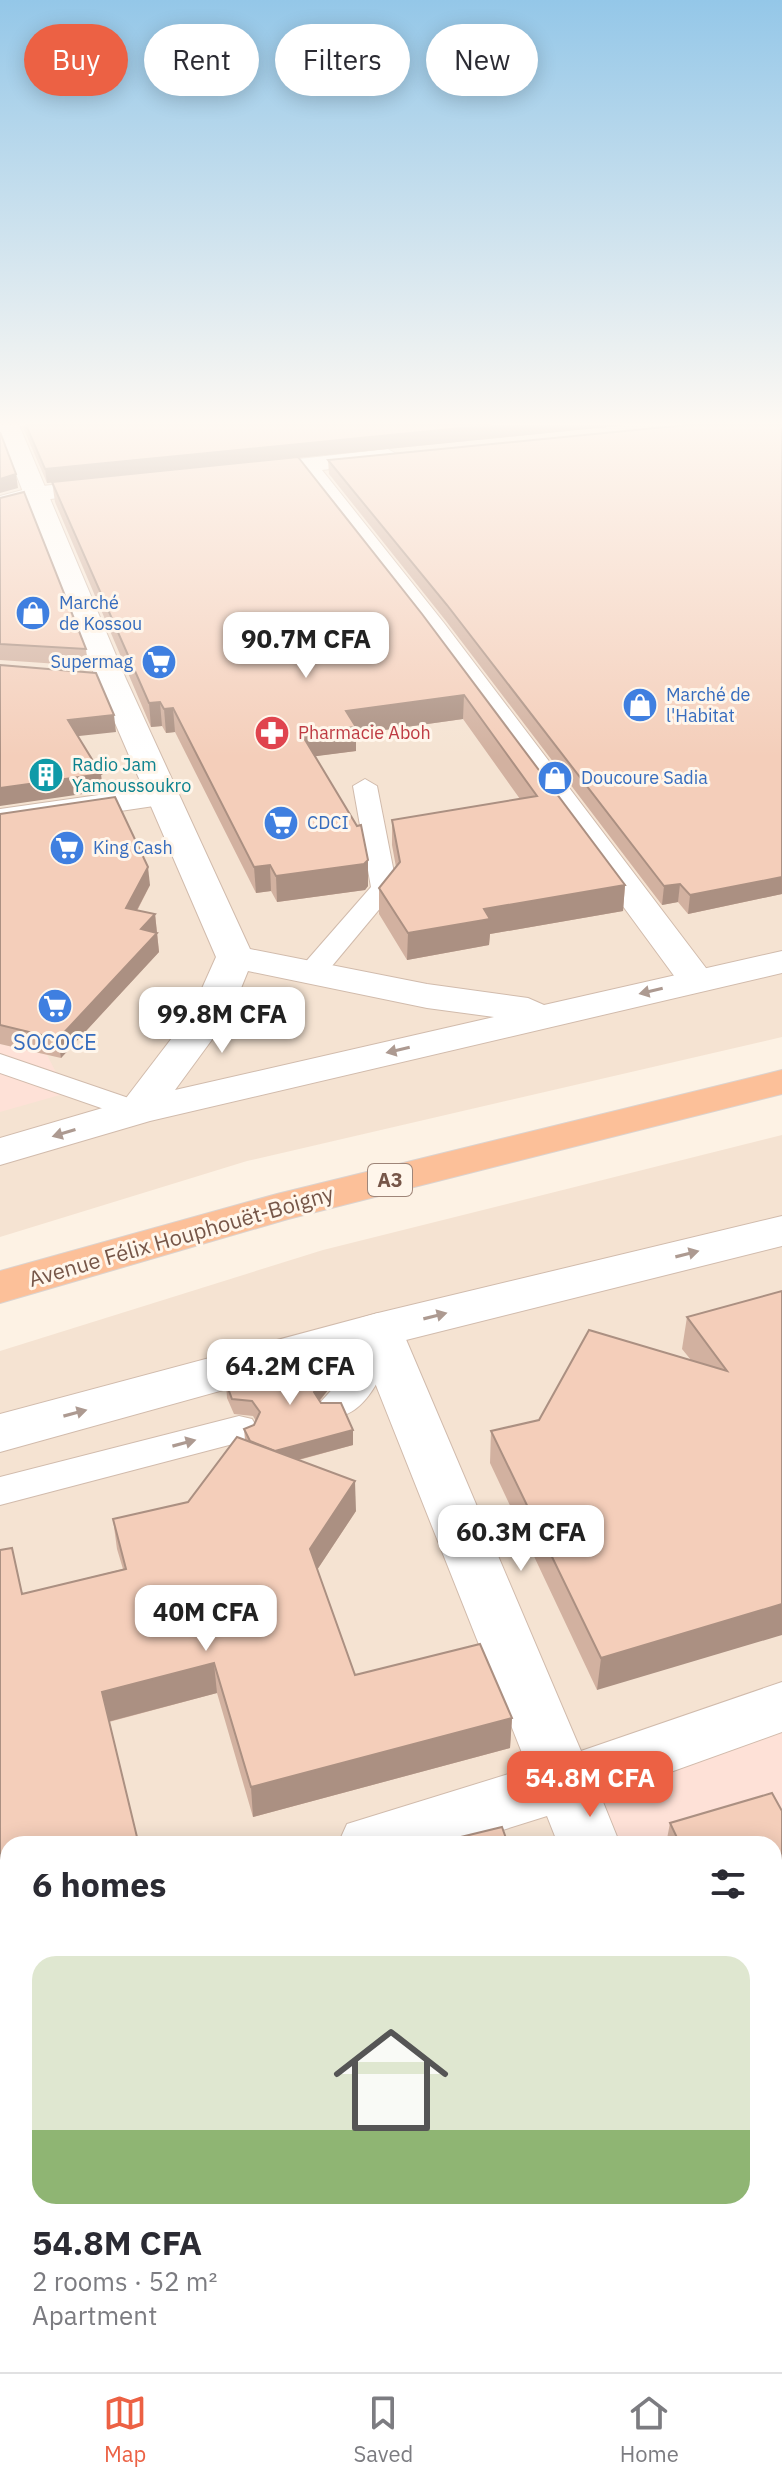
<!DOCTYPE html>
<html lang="en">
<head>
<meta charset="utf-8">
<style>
  :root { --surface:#fff; --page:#f7f7f7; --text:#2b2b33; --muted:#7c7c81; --line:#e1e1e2; --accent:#ec6144 }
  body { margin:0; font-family:"IBM Plex Sans",sans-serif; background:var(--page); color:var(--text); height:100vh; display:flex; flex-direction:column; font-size:30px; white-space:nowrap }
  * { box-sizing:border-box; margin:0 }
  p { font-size:26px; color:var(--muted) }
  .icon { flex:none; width:44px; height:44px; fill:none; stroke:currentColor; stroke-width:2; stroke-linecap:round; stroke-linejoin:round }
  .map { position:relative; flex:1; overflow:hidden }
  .drawer { position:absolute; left:0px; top:1836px; width:782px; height:536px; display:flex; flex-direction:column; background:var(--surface); border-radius:24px 24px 0 0; box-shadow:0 4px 20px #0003 }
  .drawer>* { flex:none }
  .top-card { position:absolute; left:24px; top:24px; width:734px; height:72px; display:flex; gap:16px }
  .price { position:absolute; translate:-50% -68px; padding:0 18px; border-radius:16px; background:#fff; color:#222; font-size:26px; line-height:52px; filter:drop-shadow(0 2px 4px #0008) }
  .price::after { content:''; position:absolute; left:50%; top:48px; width:24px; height:18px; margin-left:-12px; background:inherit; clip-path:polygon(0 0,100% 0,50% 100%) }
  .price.active { background:var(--accent); color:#fff }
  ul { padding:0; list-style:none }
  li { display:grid; align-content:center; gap:16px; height:424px; padding:0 32px }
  li span { display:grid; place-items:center; height:248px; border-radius:24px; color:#555 }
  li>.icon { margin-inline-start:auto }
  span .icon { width:144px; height:144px; fill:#fffc; stroke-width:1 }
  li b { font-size:34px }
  h2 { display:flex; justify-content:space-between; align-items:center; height:96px; padding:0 32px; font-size:34px }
  .chip { padding:0 28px; border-radius:36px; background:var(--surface); box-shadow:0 4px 20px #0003; font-size:28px; line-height:72px }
  .chip.active { background:var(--accent); color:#fff }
  .tab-bar { display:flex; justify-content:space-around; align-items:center; height:112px; border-top:2px solid var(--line); background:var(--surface); font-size:22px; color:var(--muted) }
  .tab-bar a { display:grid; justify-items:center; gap:4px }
  .tab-bar .active { color:var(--accent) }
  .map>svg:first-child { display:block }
  .residential { fill:#f5e3d2; fill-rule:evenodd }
  .commercial { fill:#fee1d7 }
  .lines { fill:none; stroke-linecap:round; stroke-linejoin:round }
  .service-casing { stroke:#d1bbac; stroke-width:2 }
  .minor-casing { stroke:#d1bbac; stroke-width:2 }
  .tertiary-casing { stroke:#d1bbac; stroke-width:2 }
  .trunk-casing { stroke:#dbd3cf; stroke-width:2 }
  .service { fill:#fff; fill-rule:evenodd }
  .minor { fill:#fff; fill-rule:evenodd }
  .tertiary { fill:#fff; fill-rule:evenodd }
  .trunk { fill:#fcc099; fill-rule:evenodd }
  .wall { fill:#d2b1a0 }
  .shaded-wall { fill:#ab9082 }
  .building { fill:#f4ceba; stroke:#ab9082; stroke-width:2 }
  .oneway { fill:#ad9a91 }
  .labels { text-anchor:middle; stroke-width:6; stroke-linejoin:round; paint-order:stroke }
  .far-shop-label { font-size:18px; fill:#366cbe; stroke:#fff6eb; text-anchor:start }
  .far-health-label { font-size:18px; fill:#be3a42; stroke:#fff6eb; text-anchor:start }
  .far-culture-label { font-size:18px; fill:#0d838f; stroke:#fff6eb; text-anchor:start }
  .shield { fill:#fff6eb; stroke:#9f8679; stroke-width:2 }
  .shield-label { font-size:20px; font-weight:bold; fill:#765648 }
  .shop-label { font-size:22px; fill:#366cbe; stroke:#fff6eb }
  .street-label { font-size:22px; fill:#765648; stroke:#fff6eb }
</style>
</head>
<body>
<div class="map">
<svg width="782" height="2372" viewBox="0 0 782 2372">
  <rect width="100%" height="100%" fill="#fdf2e4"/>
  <g class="residential">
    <polygon points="0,425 782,425 782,1037 247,1161 0,1237"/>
    <path d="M 782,1135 L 782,2372 L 0,2372 L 0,1351 L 323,1250 ZM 8,1844 L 774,1844 L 774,2364 L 8,2364 Z"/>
  </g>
  <g class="commercial">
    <polygon points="0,1044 47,1055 67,1093 0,1112"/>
    <polygon points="782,1712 782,2306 774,2287 774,1844 589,1844 564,1784"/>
  </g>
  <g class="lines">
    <defs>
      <g id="service">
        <polygon points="365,779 377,786 397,888 322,978 302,978 298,972 302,966 371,887 353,786"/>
        <polygon points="0,1054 149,1105 153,1111 149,1117 127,1117 0,1073"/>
        <path d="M 380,1324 L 392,1327 L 398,1336 C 385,1367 365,1428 322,1415 L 317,1406 L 348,1372 L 368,1327 Z"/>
        <polygon points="239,1416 252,1419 258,1429 252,1439 0,1505 0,1477"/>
      </g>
      <g id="minor">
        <polygon points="388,449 400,456 396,461 322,470 444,623 709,972 715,980 709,988 696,991 683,988 424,635 299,473 245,479 233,472 245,465"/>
        <polygon points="113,478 121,480 125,485 121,490 35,501 0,510 0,496 34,487"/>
        <polygon points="162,786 174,789 178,796 174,803 0,829 0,809"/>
        <polygon points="378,1313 395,1318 402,1330 581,1751 782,1682 782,1732 601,1797 620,1844 558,1844 547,1816 458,1844 338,1844 347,1824 528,1768 354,1330 361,1318"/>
        <polygon points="8,1925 8,1987 0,1989 0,1927"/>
        <polygon points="774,2249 782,2253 782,2344 774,2341"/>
      </g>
      <g id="tertiary">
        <path d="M 0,425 L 19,425 L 126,679 L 250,949 L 427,984 L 528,998 L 544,1005 L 782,951 L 782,973 L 150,1121 L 0,1165 L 0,1138 L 123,1102 L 191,1013 L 216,957 L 96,679 L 0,433 ZM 248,971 L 427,1008 L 494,1017 L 175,1090 L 230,1015 Z"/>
        <polygon points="782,1216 782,1246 378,1347 0,1452 0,1414 378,1313"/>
      </g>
      <polygon id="trunk" points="782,1070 782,1094 288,1219 0,1303 0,1271 277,1194"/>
    </defs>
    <use href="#service" class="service-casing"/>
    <use href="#minor" class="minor-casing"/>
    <use href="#tertiary" class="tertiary-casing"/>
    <use href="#trunk" class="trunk-casing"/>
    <use href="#service" class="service"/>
    <use href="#minor" class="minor"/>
    <use href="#tertiary" class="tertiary"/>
    <use href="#trunk" class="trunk"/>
  </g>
  <g class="wall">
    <polygon points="22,425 627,425 298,458 625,885 623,911 490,934 489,945 407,960 379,914 379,888 396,867 392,845 392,820 520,799 463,719 356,734 356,751 315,756 368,860 368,886 365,890 277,902 271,891 256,893 175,732 166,733 162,726 151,727 55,502 52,482 47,483"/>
    <polygon points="782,425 782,894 688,914 678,902 662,905 446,621 329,474 328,460"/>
    <polygon points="0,498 86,649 88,666 0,660 0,661"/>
    <polygon points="0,814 150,885 137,911 155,914 159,952 61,1058 0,1044"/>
    <polygon points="782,1291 597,1690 490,1463 491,1431 539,1420 691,1360 682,1349 687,1317"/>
    <polygon points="327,1375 328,1390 320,1401 353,1445 299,1460 356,1511 317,1570 355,1675 512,1718 510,1748 253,1817 217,1693 109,1722 22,1594 123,1569 117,1549 113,1519 188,1502 245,1440 244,1429 254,1425 256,1421 253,1416 234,1414 227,1398 226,1383"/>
    <polygon points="782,1811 782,2143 774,2124 774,1844 666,1844 670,1823"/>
  </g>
  <g class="shaded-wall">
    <polygon points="491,425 627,425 47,483 45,469"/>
    <polygon points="16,474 18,488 0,493 0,479"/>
    <polygon points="464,695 463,719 356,734 356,751 302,758 301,733 346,711"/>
    <polygon points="160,702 162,726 151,727 149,703"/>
    <polygon points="173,708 175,732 166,733 164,709"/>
    <polygon points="114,715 116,732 70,737 68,720"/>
    <polygon points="101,774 103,791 0,806 0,788"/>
    <polygon points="368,860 368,886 365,890 277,902 276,876"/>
    <polygon points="270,865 271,891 256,893 254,867"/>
    <polygon points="148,867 150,885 128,927 126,908"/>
    <polygon points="782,877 782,894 688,914 690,895"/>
    <polygon points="680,884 678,902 662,905 664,886"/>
    <polygon points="625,885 623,911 490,934 489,945 407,960 408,933 484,909"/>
    <polygon points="155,914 159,952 61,1058 58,1039 141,929"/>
    <polygon points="327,1375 328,1390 314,1407 314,1392"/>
    <polygon points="353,1430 353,1445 256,1471 255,1456"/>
    <polygon points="355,1481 356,1511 311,1579 310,1549"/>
    <polygon points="782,1604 782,1635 597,1690 601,1658"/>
    <polygon points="214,1663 217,1693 107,1722 102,1692"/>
    <polygon points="512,1718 510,1748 253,1817 251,1787"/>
    <polygon points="137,1837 138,1844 114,1844"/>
    <polygon points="8,1874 8,1906 0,1908 0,1877"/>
    <polygon points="782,1895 782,1919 776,1897"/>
    <polygon points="22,2364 154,2364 126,2372 0,2372"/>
  </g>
  <g class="building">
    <polygon points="26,425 491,425 45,469"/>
    <polygon points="686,425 782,425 782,877 690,895 680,884 664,886 447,605 328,460"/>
    <polygon points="0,432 16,474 0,479"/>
    <polygon points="298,457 422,614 625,885 484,909 490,919 408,933 379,888 400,862 392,820 537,796 464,695 346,711 356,727 301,733 357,826 361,825 368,860 364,864 276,876 270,865 254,867 173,708 164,709 160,702 149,703 52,482"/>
    <polygon points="24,492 86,649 0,644 0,498"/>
    <polygon points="0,665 96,673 114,715 68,720 101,774 0,788"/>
    <polygon points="115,797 148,867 126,908 155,914 141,929 157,933 58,1039 0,1025 0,814"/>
    <polygon points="782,1291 782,1604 601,1658 491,1431 539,1420 589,1330 727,1371 687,1317"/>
    <polygon points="320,1360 327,1375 314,1392 321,1403 341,1403 353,1430 275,1451 250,1441 244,1429 254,1425 260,1412 252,1401 232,1399 226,1383"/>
    <polygon points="237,1437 355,1481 310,1549 355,1675 480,1644 512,1718 251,1787 214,1663 102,1692 137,1837 114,1844 8,1844 8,1874 0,1877 0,1550 12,1548 22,1594 126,1569 113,1519 188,1502"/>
    <polygon points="772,1793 782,1811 782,1895 776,1897 782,1909 782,2101 774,2084 774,1844 680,1844 670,1823"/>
    <polygon points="502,1827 508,1844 432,1844"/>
    <polygon points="8,1966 8,2364 22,2364 0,2371 0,1968"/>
    <polygon points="774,2306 782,2324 782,2372 169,2372 167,2364 774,2364"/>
  </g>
  <defs><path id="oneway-solid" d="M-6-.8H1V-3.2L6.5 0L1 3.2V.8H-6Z" transform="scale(2)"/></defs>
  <g class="oneway">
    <use href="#oneway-solid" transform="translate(651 991) rotate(167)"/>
    <use href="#oneway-solid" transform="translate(398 1050) rotate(167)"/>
    <use href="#oneway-solid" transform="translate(64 1133) rotate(163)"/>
    <use href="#oneway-solid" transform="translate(687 1254) rotate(-14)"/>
    <use href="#oneway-solid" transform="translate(435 1316) rotate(-14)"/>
    <use href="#oneway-solid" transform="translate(75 1413) rotate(-15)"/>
    <use href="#oneway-solid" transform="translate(184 1443) rotate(-15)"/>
  </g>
  <linearGradient id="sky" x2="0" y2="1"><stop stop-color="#94c7e8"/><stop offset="0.56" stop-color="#fef9f3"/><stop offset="1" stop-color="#fef9f3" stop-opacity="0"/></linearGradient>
  <rect width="782" height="757" fill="url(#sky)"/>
  <defs>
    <symbol id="shop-disc" viewBox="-11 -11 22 22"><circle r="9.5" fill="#3f7fe0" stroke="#fff6eb"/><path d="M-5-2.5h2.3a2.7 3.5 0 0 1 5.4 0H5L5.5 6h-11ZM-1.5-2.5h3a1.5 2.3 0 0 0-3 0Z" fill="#fff"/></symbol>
    <symbol id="supermarket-disc" viewBox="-11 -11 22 22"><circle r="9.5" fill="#3f7fe0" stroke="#fff6eb"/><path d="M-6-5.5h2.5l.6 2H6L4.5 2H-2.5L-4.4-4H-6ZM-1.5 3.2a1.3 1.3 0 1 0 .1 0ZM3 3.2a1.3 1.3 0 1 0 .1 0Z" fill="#fff"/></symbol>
    <symbol id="pharmacy-disc" viewBox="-11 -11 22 22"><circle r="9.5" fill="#e0444e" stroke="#fff6eb"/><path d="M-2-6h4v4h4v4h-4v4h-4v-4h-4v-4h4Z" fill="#fff"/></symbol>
    <symbol id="building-disc" viewBox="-11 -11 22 22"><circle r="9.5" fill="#0f9aa8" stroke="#fff6eb"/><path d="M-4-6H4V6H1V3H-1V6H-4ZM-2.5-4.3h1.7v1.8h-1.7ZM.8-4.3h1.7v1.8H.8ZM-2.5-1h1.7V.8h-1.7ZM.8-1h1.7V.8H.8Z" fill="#fff"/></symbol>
  </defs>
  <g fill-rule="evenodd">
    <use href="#shop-disc" x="13" y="593" width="40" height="40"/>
    <use href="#supermarket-disc" x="139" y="642" width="40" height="40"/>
    <use href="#shop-disc" x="620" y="685" width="40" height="40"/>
    <use href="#pharmacy-disc" x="252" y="713" width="40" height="40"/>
    <use href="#building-disc" x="26" y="755" width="40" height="40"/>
    <use href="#shop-disc" x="535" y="758" width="40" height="40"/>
    <use href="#supermarket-disc" x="261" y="803" width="40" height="40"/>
    <use href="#supermarket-disc" x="47" y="828" width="40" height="40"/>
    <use href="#supermarket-disc" x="35" y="986" width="40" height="40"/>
  </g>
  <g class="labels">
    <g class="far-shop-label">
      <text x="59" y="609">Marché<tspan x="59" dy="21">de Kossou</tspan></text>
      <text x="133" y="668" text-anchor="end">Supermag</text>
      <text x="666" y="701">Marché de<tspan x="666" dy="21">l'Habitat</tspan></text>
      <text x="581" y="784">Doucoure Sadia</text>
      <text x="307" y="829">CDCI</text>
      <text x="93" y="854">King Cash</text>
    </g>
    <g class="far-health-label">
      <text x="298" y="739">Pharmacie Aboh</text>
    </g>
    <g class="far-culture-label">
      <text x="72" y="771">Radio Jam<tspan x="72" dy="21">Yamoussoukro</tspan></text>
    </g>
    <rect class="shield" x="368" y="1164" width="44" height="32" rx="6"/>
    <g class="shield-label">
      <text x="390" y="1187">A3</text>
    </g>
    <g class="shop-label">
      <text x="55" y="1050">SOCOCE</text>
    </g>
    <g class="street-label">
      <text transform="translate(181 1236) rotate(-16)" y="8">Avenue Félix Houphouët-Boigny</text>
    </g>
  </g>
</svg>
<b class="price" style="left:306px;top:680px">90.7M CFA</b>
<b class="price" style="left:222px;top:1055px">99.8M CFA</b>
<b class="price" style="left:290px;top:1407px">64.2M CFA</b>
<b class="price" style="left:521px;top:1573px">60.3M CFA</b>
<b class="price" style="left:206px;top:1653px">40M CFA</b>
<b class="price active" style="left:590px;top:1819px">54.8M CFA</b>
<div class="top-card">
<a class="chip active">Buy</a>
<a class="chip">Rent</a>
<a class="chip">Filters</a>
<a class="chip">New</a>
</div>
<section class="drawer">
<h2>6 homes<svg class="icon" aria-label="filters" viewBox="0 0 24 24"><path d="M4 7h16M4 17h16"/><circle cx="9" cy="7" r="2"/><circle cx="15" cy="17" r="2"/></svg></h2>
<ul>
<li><span style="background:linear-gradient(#dfe7d0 70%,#8fb573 0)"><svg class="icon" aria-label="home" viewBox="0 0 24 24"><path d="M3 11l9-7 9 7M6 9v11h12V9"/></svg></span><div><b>54.8M CFA</b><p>2 rooms · 52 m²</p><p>Apartment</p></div></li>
</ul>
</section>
</div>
<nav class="tab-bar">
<a class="active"><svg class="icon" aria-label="map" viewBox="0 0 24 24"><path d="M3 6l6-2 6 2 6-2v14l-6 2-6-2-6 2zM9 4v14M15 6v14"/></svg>Map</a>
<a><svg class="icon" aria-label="saved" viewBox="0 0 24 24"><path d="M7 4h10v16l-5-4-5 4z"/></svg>Saved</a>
<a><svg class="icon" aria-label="home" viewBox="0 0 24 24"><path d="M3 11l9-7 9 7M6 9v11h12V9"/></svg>Home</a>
</nav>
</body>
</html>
